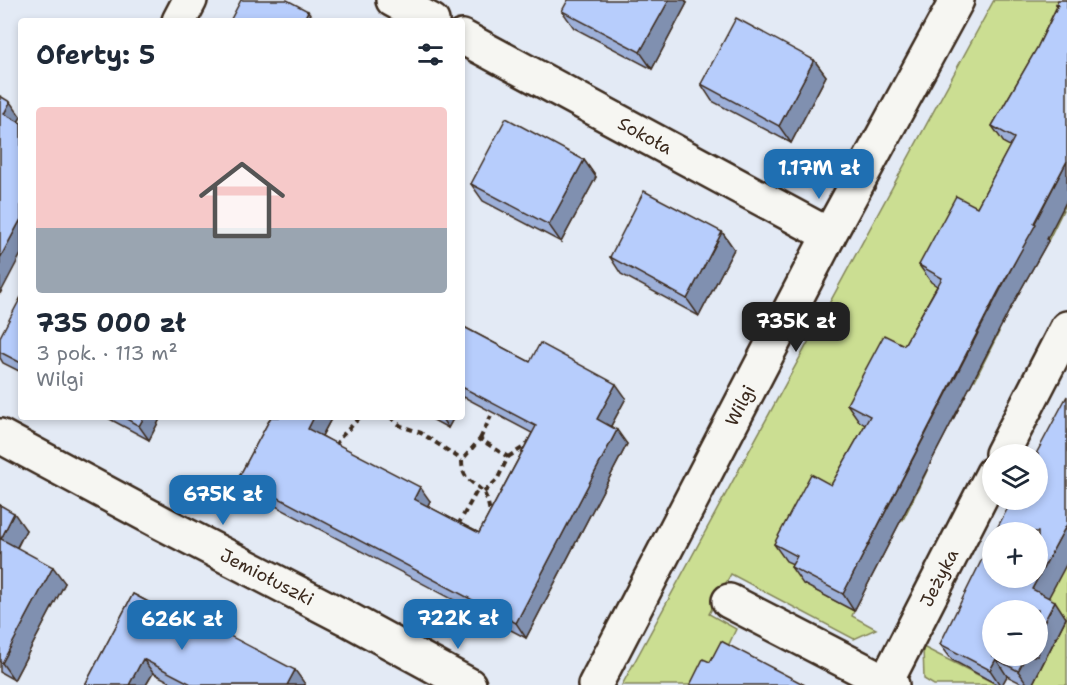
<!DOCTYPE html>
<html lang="pl">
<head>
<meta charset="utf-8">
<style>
  :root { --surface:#fff; --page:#f6f6f7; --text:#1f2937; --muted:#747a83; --line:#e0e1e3; --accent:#1f6fb2 }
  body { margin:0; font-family:"Shantell Sans",sans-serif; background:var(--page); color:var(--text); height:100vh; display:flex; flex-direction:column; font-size:22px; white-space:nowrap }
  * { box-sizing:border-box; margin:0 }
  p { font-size:20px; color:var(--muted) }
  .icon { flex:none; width:33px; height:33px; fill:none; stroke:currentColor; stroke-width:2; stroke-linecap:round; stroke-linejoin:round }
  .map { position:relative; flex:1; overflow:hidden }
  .details { position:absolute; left:18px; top:18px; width:447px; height:402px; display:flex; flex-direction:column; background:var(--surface); border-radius:6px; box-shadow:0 3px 9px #0003 }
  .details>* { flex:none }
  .fabs { position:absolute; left:982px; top:444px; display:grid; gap:12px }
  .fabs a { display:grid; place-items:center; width:66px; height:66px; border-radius:50%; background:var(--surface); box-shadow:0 3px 9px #0003; font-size:30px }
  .price { position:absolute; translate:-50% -51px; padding:0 14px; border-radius:12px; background:var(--accent); color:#fff; font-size:20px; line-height:39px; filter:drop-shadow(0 2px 3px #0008) }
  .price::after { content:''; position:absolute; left:50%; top:36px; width:18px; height:14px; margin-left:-9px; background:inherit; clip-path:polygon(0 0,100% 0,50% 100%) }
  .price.on { background:#222; color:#fff }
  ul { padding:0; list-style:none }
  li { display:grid; align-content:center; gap:12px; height:318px; padding:0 18px }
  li+li { border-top:2px solid var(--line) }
  li span { display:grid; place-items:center; height:186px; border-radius:6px; color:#555 }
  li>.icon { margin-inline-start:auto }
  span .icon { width:108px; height:108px; fill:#fffc; stroke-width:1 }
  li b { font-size:26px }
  h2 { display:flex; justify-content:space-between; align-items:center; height:72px; padding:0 18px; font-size:26px }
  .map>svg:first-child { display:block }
  .green { fill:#cbde92; stroke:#838458; stroke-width:1.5 }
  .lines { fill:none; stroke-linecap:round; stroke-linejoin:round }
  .street-casing { stroke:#3b2a1e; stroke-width:38 }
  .path { stroke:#3b2a1e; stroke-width:4; stroke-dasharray:6 4.5; stroke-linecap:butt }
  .street { stroke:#f6f6f2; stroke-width:33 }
  .wall { fill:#9db0d9; stroke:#3b2a1e; stroke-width:1.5 }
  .shaded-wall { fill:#8090b0; stroke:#3b2a1e; stroke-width:1.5 }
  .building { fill:#b7cdfc; stroke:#3b2a1e; stroke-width:1.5 }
  .labels { text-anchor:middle; stroke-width:6; stroke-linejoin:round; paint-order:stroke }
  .street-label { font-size:18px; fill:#3b2a1e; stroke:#f6f6f2 }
</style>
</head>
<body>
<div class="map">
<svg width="1067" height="685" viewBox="0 0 1067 685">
  <rect width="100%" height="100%" fill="#e3eaf5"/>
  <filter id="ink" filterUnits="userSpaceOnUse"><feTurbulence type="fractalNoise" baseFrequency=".0167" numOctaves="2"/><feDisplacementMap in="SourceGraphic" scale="12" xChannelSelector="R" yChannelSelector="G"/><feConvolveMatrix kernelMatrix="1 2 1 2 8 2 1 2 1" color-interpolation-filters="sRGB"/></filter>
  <g filter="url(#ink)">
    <g class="green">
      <polygon points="994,0 1067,0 1026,155 1067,190 1067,202 1048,241 997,214 948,305 999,332 975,380 924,353 859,421 881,433 876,444 927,471 903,520 852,493 803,584 854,611 852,616 876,629 854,639 731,574 709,614 736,629 710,685 622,685"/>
      <polygon points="1022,521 1067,545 1067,685 1032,685 1066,618 1044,606 1038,578 1038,532"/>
      <polygon points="923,647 998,685 934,685 924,679"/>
    </g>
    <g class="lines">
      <defs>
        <g id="street">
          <polyline points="393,0 432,21"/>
          <polyline points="179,21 190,0"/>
          <path id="s1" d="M 462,37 L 829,235"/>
          <path id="s2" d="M 0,436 L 162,523 L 346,618 L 469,685"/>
          <polyline points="1002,454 1067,328"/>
          <polyline points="729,601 892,685"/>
          <path id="s3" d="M 886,682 L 993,473"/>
          <path id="s4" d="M 595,685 L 829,235 L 957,0"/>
        </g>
      </defs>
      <use href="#street" class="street-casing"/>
      <g class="path">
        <polyline points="390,417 401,426 421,433 462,460"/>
        <polyline points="480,439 491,416"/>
        <polyline points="335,446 340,438 360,417"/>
        <polyline points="508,457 530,443"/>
        <path d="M 484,492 L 497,480 L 508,457 L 480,439 L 462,460 C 462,481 471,479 483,492 C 488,497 489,510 491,516"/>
        <polyline points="458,525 478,489"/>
      </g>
      <use href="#street" class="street"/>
    </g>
    <g class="wall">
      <polygon points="1058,0 1047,239 1048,241 1010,309 854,611 803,584 791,567 793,564 786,561 774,544 831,485 865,425 859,421 847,404 904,345 937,286 931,282 919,265 977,207 1010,146 1004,143 992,126 1037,48 1057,6 1056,4"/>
      <polygon points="687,3 652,69 574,28 562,11"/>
      <polygon points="814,60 826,76 791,143 712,101 701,84"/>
      <polygon points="584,160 596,177 561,242 483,201 471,184"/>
      <polygon points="722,232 734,249 699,316 621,274 610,257"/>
      <polygon points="21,297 21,372 3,363 0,358 0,352"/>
      <polygon points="462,326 530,362 626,398 611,426 627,444 526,638 249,492 239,477 271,417 332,417 322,436 430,501 427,506 479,533 532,433 464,397 462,402"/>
      <polygon points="106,417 161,417 149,440"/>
      <polygon points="428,417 454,417 448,428"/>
      <polygon points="0,505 26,530 17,548 65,583 14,680 0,672"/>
      <polygon points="133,594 305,684 305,685 176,685 153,673 146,685 85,685"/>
      <polygon points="1048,598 1066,618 1032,685 1025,685 1007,676 1002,685 998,685 952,660 940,644"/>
    </g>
    <g class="shaded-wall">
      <polygon points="669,0 685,0 687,3 652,69 640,52"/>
      <polygon points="308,11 315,21 303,21"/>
      <polygon points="814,60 826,76 791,143 779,126"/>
      <polygon points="10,102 21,117 14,129 4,114"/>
      <polygon points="584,160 596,177 561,242 549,225"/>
      <polygon points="1067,161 1067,200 1047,239 1048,241 1010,309 854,611 843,594"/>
      <polygon points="21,219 21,254 0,294 0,258"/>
      <polygon points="722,232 734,249 699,316 687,299"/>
      <polygon points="616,384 626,398 607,433 597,419"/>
      <polygon points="144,417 161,417 149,440 139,426"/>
      <polygon points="314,417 332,417 318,443 308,429"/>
      <polygon points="441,417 454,417 448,428"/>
      <polygon points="617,430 627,444 526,638 516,623"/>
      <polygon points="420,487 430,501 424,513 414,499"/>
      <polygon points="14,513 26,530 12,556 1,539"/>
      <polygon points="1067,524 1067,563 1044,606 1032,589"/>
      <polygon points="53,567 65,583 14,680 2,663"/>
      <polygon points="1055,601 1066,618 1032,685 1028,685 1018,671 1026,656 1038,656 1038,633"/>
      <polygon points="143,659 153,673 146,685 129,685"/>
      <polygon points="996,659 1007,676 1002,685 1000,685 990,670"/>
      <polygon points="295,670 305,684 305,685 287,685"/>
    </g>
    <g class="building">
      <polygon points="241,0 287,0 308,11 303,21 230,21"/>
      <polygon points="568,0 669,0 640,52 562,11"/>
      <polygon points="1058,0 1067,0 1067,161 1034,223 1036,224 998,292 843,594 791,567 797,556 774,544 811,474 831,485 870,416 847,404 884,335 904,345 942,278 919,265 956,196 977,207 1014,138 992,126 1037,48 1058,5 1056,4"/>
      <polygon points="736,18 814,60 779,126 701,84"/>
      <polygon points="0,96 10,102 4,114 21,123 21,219 0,258"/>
      <polygon points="506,118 584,160 549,225 471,184"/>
      <polygon points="644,191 722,232 687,299 610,257"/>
      <polygon points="21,297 21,363 0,352 0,337"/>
      <polygon points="462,326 530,362 540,343 616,384 597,419 617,430 516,623 239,477 271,417 314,417 308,429 420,487 414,499 479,533 536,426 462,387"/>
      <polygon points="1067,396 1067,524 1032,589 1055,601 1038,633 1038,610 993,610 993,656 1026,656 1018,671 996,659 990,670 940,644 993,537 993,578 1038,578 1038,532 995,532 1012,500 1038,500 1038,454 1036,454"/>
      <polygon points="123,417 144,417 139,426"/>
      <polygon points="0,505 14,513 1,539 53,567 2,663 0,662"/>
      <polygon points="133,594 167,612 171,605 295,670 287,685 193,685 143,659 129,685 85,685"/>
      <polygon points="721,641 805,685 690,685 703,659 710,662"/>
    </g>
  </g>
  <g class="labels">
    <g class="street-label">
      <text dy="6" stroke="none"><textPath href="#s1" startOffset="208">Sokoła</textPath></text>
      <text dy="6" stroke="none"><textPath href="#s4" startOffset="315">Wilgi</textPath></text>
      <text dy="6" stroke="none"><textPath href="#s2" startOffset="302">Jemiołuszki</textPath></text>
      <text dy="6" stroke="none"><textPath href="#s3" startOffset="117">Jeżyka</textPath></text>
    </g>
  </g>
</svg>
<div class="fabs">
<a><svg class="icon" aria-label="layers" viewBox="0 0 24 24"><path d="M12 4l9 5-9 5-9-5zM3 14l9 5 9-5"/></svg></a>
<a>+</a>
<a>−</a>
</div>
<b class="price" style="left:819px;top:200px">1.17M zł</b>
<b class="price on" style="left:796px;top:353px">735K zł</b>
<b class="price" style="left:223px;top:526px">675K zł</b>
<b class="price" style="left:458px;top:650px">722K zł</b>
<b class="price" style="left:182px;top:651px">626K zł</b>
<section class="details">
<h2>Oferty: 5<svg class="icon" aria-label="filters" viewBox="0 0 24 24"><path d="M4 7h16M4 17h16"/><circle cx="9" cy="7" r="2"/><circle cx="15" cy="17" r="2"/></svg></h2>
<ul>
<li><span style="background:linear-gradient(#f6c9c9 65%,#9aa5b1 0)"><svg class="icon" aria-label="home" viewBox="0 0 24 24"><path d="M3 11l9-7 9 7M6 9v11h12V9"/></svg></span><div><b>735 000 zł</b><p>3 pok. · 113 m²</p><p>Wilgi</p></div></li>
</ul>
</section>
</div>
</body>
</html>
